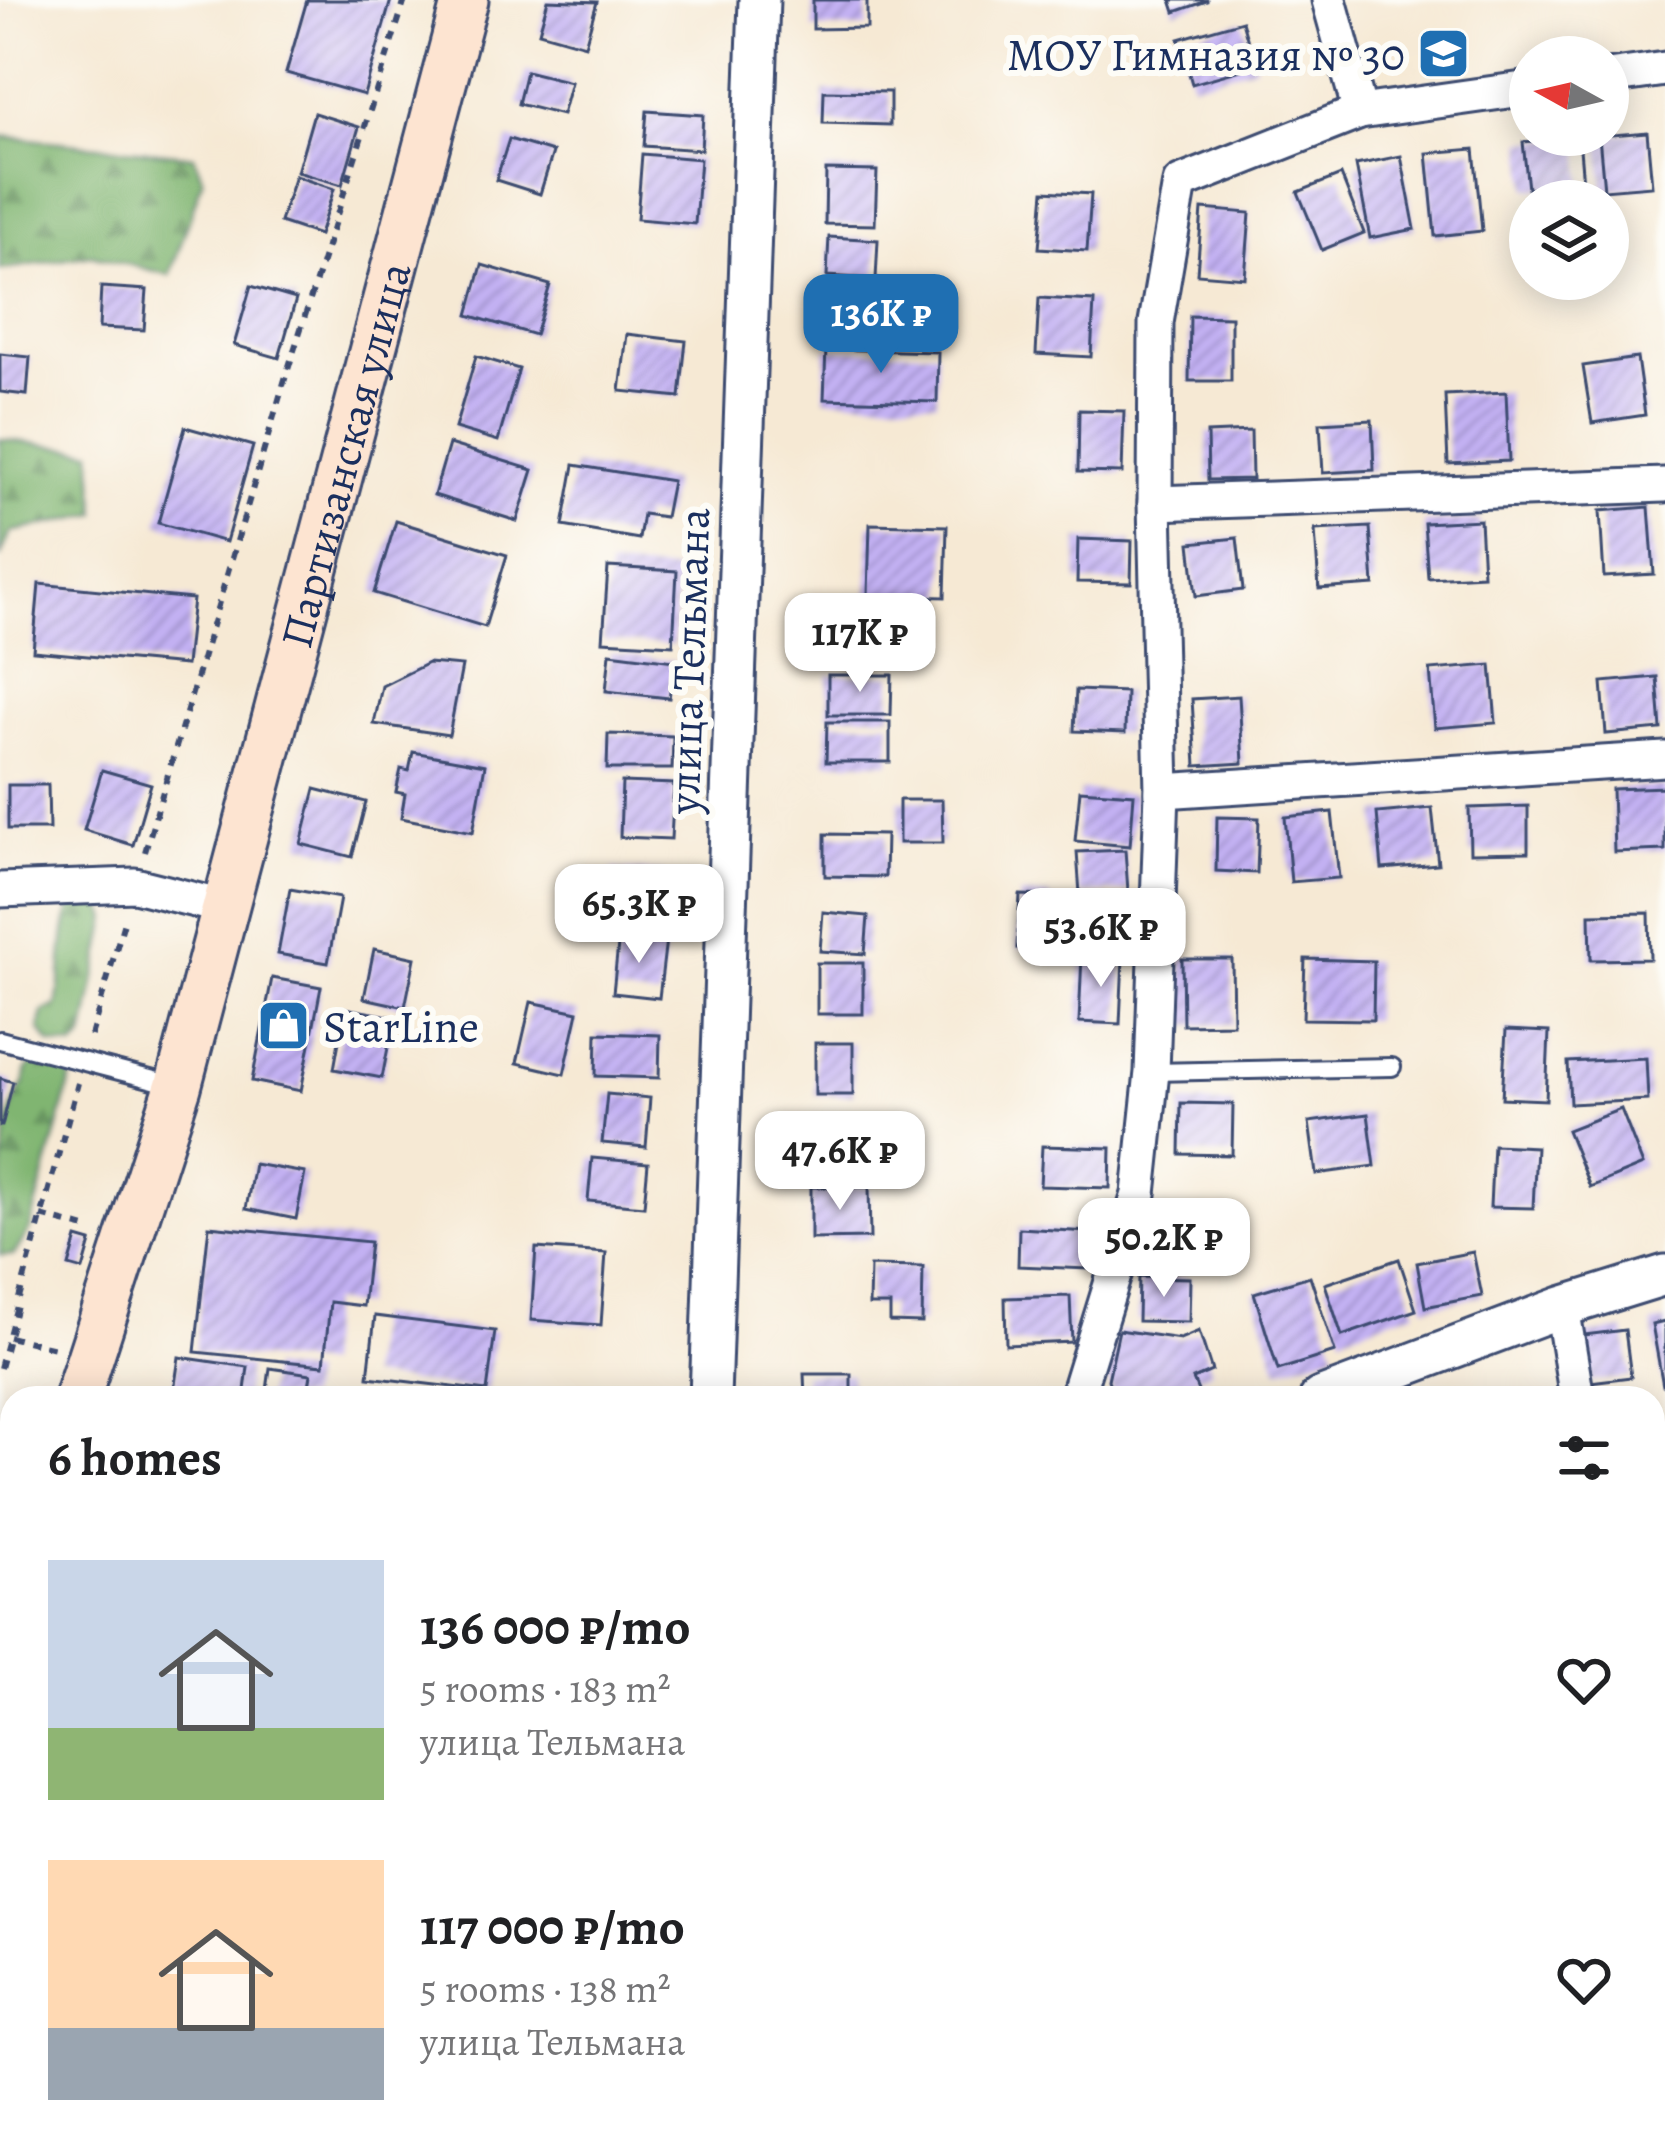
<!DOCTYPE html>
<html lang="en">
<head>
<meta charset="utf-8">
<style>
  :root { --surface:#fff; --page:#f6f6f6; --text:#202124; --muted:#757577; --accent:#1f6fb2 }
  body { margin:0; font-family:Alegreya,serif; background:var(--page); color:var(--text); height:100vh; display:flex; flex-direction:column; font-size:45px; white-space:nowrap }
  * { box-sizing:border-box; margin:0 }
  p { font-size:39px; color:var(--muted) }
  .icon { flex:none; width:66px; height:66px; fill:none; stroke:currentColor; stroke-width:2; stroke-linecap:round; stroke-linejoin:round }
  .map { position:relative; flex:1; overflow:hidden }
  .details { position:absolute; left:0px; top:1386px; width:1665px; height:771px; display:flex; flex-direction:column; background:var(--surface); border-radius:36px 36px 0 0; box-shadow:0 6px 30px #0003 }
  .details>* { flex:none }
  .needle { width:78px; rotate:278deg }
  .controls { position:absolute; left:1509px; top:36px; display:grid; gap:24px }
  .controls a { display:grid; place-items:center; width:120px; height:120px; border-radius:50%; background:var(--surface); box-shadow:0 6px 30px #0003; font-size:60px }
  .price { position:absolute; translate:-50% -102px; padding:0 27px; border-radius:24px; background:#fff; color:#222; font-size:39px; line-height:78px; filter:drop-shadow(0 3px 6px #0008) }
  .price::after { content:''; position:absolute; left:50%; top:72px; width:36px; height:27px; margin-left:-18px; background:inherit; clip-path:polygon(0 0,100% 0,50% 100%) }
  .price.current { background:var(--accent); color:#fff }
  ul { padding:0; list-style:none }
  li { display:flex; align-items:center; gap:36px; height:300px; padding:0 48px }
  li span { display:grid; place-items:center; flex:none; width:336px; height:240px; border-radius:0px; color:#555 }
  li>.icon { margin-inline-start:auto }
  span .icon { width:144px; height:144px; fill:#fffc; stroke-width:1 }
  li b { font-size:51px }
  h2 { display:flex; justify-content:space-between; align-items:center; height:144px; padding:0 48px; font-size:51px }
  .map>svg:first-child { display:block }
  .forest { fill:url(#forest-firs); stroke:#4e7268; stroke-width:3 }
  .building { fill:url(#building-hatch) }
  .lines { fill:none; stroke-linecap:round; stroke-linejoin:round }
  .service-casing { stroke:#3c4b70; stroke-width:22 }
  .minor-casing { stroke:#3c4b70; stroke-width:39 }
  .tertiary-casing { stroke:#3c4b70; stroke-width:45 }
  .secondary-casing { stroke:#3c4b70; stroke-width:51 }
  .path { stroke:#3c4b70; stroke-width:6; stroke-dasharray:9 9; stroke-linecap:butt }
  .service { stroke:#fff; stroke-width:16 }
  .minor { stroke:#fff; stroke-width:33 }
  .tertiary { stroke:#fff; stroke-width:39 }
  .secondary { stroke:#fde4d1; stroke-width:45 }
  .labels { text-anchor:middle; stroke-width:12; stroke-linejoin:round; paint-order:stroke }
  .poi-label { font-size:45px; fill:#1b2f5e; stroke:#fdfcf7; text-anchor:end }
  .street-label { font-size:45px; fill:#1b2f5e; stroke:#fdfcf7 }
</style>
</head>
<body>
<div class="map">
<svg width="1665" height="2155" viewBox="0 0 1665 2155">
  <defs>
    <pattern id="forest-firs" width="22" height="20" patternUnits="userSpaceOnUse" patternTransform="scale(3)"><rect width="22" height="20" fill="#80b571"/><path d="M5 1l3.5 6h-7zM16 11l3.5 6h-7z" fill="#689460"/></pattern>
    <pattern id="building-hatch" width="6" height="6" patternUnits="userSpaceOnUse" patternTransform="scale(3)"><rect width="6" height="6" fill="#c3b1f3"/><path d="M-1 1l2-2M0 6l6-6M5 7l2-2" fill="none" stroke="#9e90c8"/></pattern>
  </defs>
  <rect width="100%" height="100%" fill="#fdfcf7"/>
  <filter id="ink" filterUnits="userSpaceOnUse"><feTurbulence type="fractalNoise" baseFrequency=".00833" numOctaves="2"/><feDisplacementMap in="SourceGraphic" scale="24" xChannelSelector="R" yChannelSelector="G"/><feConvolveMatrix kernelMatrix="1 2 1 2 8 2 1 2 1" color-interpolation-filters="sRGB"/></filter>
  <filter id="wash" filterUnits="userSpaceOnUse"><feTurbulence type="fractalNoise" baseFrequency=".004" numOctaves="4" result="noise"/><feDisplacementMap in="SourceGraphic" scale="48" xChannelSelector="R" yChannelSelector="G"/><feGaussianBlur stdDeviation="2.7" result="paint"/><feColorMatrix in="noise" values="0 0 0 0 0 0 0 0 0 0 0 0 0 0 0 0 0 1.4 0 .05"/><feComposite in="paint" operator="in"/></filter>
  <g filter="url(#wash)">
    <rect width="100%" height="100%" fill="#f6e9d4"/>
    <g class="forest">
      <polygon points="0,136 194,156 203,179 170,275 91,255 0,270"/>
      <polygon points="0,439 92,451 97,514 11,532 0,558"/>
      <path d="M 76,897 L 102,905 L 108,918 L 84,1038 L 74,1047 L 51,1044 L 39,1029 L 43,1012 L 57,1005 C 65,967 58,933 76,897 Z"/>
      <path d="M 41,1059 L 67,1064 L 73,1072 L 30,1229 L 14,1255 L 0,1255 C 0,1214 0,1111 24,1085 L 27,1069 Z"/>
    </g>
    <g id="blocks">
      <g class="building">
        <polygon points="307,0 391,0 364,95 286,73"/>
        <polygon points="548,0 597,2 585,45 539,32"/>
        <polygon points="813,0 867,0 867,28 813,29"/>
        <polygon points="1171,0 1207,0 1207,1 1175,12"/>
        <polygon points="1242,21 1255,66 1192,84 1179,39"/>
        <polygon points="526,71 571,82 562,115 518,104"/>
        <polygon points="824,91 890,92 890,125 823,123"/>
        <polygon points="647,111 703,115 701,150 644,146"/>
        <polygon points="314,113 359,127 342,185 297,172"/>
        <polygon points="1647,132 1652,186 1604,190 1599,136"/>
        <polygon points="1579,137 1583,184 1528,189 1523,142"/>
        <polygon points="509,139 553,152 540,194 496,180"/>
        <polygon points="1474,149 1482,231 1435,236 1427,153"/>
        <polygon points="642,154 700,159 695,224 637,219"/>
        <polygon points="1401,156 1415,229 1370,238 1356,165"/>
        <polygon points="826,170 877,171 875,225 825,224"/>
        <polygon points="1341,175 1364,233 1322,250 1298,192"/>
        <polygon points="295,176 334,189 319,235 280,222"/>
        <polygon points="1044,191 1091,194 1087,251 1039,248"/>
        <polygon points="1202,209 1250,213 1245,278 1197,274"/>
        <polygon points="829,237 878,240 876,279 827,276"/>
        <polygon points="482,265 550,285 535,335 468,315"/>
        <polygon points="251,286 296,299 279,358 234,345"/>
        <polygon points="101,287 147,290 144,330 99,328"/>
        <polygon points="833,295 904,297 904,328 832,326"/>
        <polygon points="1039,298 1094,301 1091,357 1036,354"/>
        <polygon points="1190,316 1231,317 1231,381 1189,381"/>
        <polygon points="627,334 686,341 680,397 620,391"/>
        <polygon points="826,349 938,352 937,402 824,399"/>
        <polygon points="0,354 30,357 27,395 0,392"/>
        <polygon points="476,356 519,369 498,441 455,428"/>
        <polygon points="1637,358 1645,415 1592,423 1583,366"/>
        <polygon points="1506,392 1509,461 1448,464 1445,395"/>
        <polygon points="1079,410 1124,411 1122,473 1078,472"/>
        <polygon points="1372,420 1374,470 1323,473 1320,423"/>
        <polygon points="185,427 253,446 226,542 158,523"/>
        <polygon points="1251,431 1252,479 1208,480 1207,433"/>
        <polygon points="449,444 533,470 517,521 434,495"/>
        <polygon points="574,465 672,481 665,517 643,514 639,539 563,526"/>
        <polygon points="1649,507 1654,574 1604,577 1600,511"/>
        <polygon points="1480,520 1483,575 1428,578 1424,523"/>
        <polygon points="396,521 507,555 485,627 374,593"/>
        <polygon points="870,524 947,526 945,597 868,595"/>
        <polygon points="1370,527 1374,585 1319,589 1315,530"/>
        <polygon points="1237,538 1243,590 1196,596 1190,543"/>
        <polygon points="1078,539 1132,541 1131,583 1077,582"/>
        <polygon points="608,567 677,571 673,645 603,641"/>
        <polygon points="39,584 193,599 186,665 33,651"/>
        <polygon points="828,600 909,603 908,650 827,648"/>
        <polygon points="610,653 674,661 669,698 606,691"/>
        <polygon points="428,663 462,666 449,735 374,724 382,686"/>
        <polygon points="1491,665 1496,723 1435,728 1430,670"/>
        <polygon points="828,675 892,675 891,715 828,715"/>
        <polygon points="1657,677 1661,729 1606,734 1602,682"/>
        <polygon points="1076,690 1126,692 1125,733 1074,731"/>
        <polygon points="1239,696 1243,763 1196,766 1192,699"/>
        <polygon points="827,722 890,722 890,762 826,762"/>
        <polygon points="608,734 673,736 672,769 607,769"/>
        <polygon points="413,752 485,765 473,832 401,818 405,794 396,792 401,769 409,771"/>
        <polygon points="102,770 151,784 133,845 84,830"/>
        <polygon points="622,782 674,784 671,839 620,837"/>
        <polygon points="8,785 48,785 49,829 8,829"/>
        <polygon points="1665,787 1665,850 1614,852 1612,789"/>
        <polygon points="315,789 366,802 352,857 301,844"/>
        <polygon points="1080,790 1134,794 1130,846 1075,841"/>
        <polygon points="899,800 942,800 943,843 899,843"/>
        <polygon points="1528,806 1528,852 1470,853 1469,808"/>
        <polygon points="1432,808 1438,864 1382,869 1377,813"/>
        <polygon points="1332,812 1339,878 1291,882 1285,817"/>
        <polygon points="1217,817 1259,818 1257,873 1216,871"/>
        <polygon points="825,834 886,835 885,877 825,876"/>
        <polygon points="1125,850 1128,891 1080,894 1077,852"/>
        <polygon points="612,870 665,873 663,914 609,910"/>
        <polygon points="290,889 340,898 328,963 278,954"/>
        <polygon points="1020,895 1051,896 1049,950 1017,948"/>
        <polygon points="823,912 868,916 865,954 820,951"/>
        <polygon points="1649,913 1650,959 1591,960 1590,914"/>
        <polygon points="619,935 666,939 659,998 613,993"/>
        <polygon points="374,949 415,958 405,1007 364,998"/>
        <polygon points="1082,955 1123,957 1120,1024 1079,1022"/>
        <polygon points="1182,959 1232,959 1233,1024 1183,1025"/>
        <polygon points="1305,959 1374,961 1373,1020 1303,1019"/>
        <rect x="817" y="963" width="46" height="51"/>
        <polygon points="272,978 321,987 301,1091 252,1081"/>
        <polygon points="531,1002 578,1012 564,1074 517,1063"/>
        <polygon points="345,1008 394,1017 382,1078 334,1069"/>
        <polygon points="1506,1030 1549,1032 1546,1100 1502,1098"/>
        <polygon points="597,1033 660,1035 659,1078 596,1076"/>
        <rect x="815" y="1043" width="38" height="52"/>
        <polygon points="1646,1058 1648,1100 1570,1104 1568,1062"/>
        <polygon points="0,1078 13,1082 2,1126 0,1126"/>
        <polygon points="607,1094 650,1098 646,1147 602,1143"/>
        <polygon points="1181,1103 1233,1104 1232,1155 1180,1154"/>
        <polygon points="1621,1109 1643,1165 1590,1187 1567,1130"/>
        <polygon points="1368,1114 1375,1166 1316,1174 1309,1122"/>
        <polygon points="813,1116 862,1119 860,1165 810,1163"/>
        <polygon points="1493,1145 1536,1147 1533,1208 1490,1207"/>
        <polygon points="1042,1146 1111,1148 1110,1188 1040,1186"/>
        <polygon points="592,1158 648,1163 644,1206 588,1201"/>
        <polygon points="254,1164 305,1173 296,1219 246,1209"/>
        <polygon points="811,1187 869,1187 870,1238 811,1239"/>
        <polygon points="209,1226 370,1242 363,1306 330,1302 324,1365 195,1352"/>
        <polygon points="1019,1228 1089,1232 1088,1269 1018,1266"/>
        <polygon points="77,1238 91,1242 83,1270 69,1266"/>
        <polygon points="536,1248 606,1253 601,1325 531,1320"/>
        <polygon points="1473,1252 1482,1296 1425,1307 1417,1263"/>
        <polygon points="1399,1259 1416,1310 1342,1336 1325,1284"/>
        <polygon points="870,1266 923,1267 922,1323 890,1322 890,1305 869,1305"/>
        <polygon points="1310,1276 1335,1352 1278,1370 1254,1293"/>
        <polygon points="1139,1277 1190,1278 1189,1322 1138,1321"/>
        <polygon points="1070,1296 1072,1342 1006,1345 1005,1298"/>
        <polygon points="375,1316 495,1331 487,1391 368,1377"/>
        <polygon points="1665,1321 1665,1386 1663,1386 1652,1324"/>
        <polygon points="1119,1330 1180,1339 1199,1331 1212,1371 1193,1379 1201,1398 1115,1398 1108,1380"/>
        <polygon points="1625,1330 1631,1377 1590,1382 1584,1335"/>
        <polygon points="179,1357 248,1367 244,1398 173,1398"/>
        <polygon points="270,1368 311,1374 307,1398 266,1398"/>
        <polygon points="804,1374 851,1374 851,1398 805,1398"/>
        <polygon points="1653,1554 1656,1554 1661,1595 1653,1596"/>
        <polygon points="1665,1646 1665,1681 1653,1683 1653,1647"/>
        <polygon points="0,1651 12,1652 12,1723 0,1722"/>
        <polygon points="0,1774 12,1774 12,1836 0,1837"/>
        <polygon points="0,1885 12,1886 12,1969 0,1968"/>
        <polygon points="0,2017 12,2017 12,2145 44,2145 44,2155 0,2155"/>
        <rect x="69" y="2145" width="89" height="10"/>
        <polygon points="222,2145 288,2145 287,2155 221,2155"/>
        <polygon points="493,2145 556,2145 555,2155 493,2155"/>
        <polygon points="859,2145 914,2145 915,2155 860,2154"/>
        <polygon points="1358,2145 1404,2145 1403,2155 1357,2155"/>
        <polygon points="1481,2145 1515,2145 1513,2155 1479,2155"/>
      </g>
    </g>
  </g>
  <g filter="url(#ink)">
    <use href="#blocks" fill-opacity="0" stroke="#3c4b70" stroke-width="3"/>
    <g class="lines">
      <defs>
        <g id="service">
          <polyline points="0,1040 177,1086"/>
          <polyline points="1152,1072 1392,1067"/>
        </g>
        <g id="minor">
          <polyline points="1329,0 1360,112"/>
          <polyline points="1608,77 1665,69"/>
          <polyline points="1155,503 1665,485"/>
          <polyline points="1162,791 1665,759"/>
          <polyline points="0,890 135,885 227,908"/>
          <polyline points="1562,1307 1577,1398"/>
          <polyline points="1076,1398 1139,1194 1152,1072 1162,791 1155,503 1156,323 1180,183 1360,112 1530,88"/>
          <polyline points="1653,1808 1665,1820"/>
        </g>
        <g id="tertiary">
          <polyline points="710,1398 759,0"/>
          <polyline points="1320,1398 1562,1307 1665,1275"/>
          <polyline points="0,1593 12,1597"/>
          <polyline points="703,2145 703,2155"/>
        </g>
        <g id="secondary">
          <path id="s1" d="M 77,1398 L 178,1087 L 465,0"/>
          <polyline points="0,1510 12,1502"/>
        </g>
      </defs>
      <use href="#service" class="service-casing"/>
      <use href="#minor" class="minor-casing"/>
      <use href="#tertiary" class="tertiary-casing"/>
      <use href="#secondary" class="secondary-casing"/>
      <g class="path">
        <polyline points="145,852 285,379 405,0"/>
        <polyline points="91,1036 124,922"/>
        <polyline points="41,1216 90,1229"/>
        <polyline points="9,1337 55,1348"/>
        <polyline points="0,1368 78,1083"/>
      </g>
      <use href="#service" class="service"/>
      <use href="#minor" class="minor"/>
      <use href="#tertiary" class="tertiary"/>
      <use href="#secondary" class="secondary"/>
    </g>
  </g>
  <defs>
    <symbol id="school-square" viewBox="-11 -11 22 22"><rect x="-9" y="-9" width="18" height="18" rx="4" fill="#1f6fb2" stroke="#fdfcf7"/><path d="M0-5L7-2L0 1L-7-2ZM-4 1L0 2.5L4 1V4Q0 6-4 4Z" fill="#fff"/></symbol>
    <symbol id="shop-square" viewBox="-11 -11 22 22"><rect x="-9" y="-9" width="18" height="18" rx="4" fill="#1f6fb2" stroke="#fdfcf7"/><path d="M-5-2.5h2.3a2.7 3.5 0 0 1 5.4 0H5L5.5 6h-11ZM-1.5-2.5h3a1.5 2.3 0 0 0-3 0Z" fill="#fff"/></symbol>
  </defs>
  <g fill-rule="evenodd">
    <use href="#school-square" x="1414" y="24" width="59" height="59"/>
    <use href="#shop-square" x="254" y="996" width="59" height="59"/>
  </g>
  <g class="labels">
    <g class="poi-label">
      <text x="1405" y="70">МОУ Гимназия № 30</text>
      <text x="323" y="1042" text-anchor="start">StarLine</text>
    </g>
    <g class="street-label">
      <text dy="16" stroke="none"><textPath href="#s1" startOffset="981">Партизанская улица</textPath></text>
      <text transform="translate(688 661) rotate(-88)" y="16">улица Тельмана</text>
    </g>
  </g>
</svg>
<div class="controls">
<a><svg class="needle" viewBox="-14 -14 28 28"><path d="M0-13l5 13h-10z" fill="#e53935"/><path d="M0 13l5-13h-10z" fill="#757577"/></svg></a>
<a><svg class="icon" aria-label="layers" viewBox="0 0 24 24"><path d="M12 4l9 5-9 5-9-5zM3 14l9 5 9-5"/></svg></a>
</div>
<b class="price current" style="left:881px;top:376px">136K ₽</b>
<b class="price" style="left:860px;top:695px">117K ₽</b>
<b class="price" style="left:639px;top:966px">65.3K ₽</b>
<b class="price" style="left:1101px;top:990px">53.6K ₽</b>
<b class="price" style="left:840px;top:1213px">47.6K ₽</b>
<b class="price" style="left:1164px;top:1300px">50.2K ₽</b>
<section class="details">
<h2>6 homes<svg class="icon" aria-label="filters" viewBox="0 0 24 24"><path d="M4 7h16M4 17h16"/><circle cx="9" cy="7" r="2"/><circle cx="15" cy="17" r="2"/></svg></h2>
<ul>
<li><span style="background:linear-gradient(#c9d6e8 70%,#8fb573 0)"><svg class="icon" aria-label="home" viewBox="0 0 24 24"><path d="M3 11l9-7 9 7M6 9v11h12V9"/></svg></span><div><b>136 000 ₽/mo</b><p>5 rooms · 183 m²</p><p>улица Тельмана</p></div><svg class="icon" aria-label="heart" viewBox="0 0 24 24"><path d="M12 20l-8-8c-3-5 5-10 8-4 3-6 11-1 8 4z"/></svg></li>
<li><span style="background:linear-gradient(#ffd9b3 70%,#9aa5b1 0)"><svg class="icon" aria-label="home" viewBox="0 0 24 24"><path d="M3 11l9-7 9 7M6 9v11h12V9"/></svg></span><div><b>117 000 ₽/mo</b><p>5 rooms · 138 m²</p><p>улица Тельмана</p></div><svg class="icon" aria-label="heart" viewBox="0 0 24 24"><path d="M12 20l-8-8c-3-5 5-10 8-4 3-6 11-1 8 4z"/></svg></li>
</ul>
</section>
</div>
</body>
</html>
